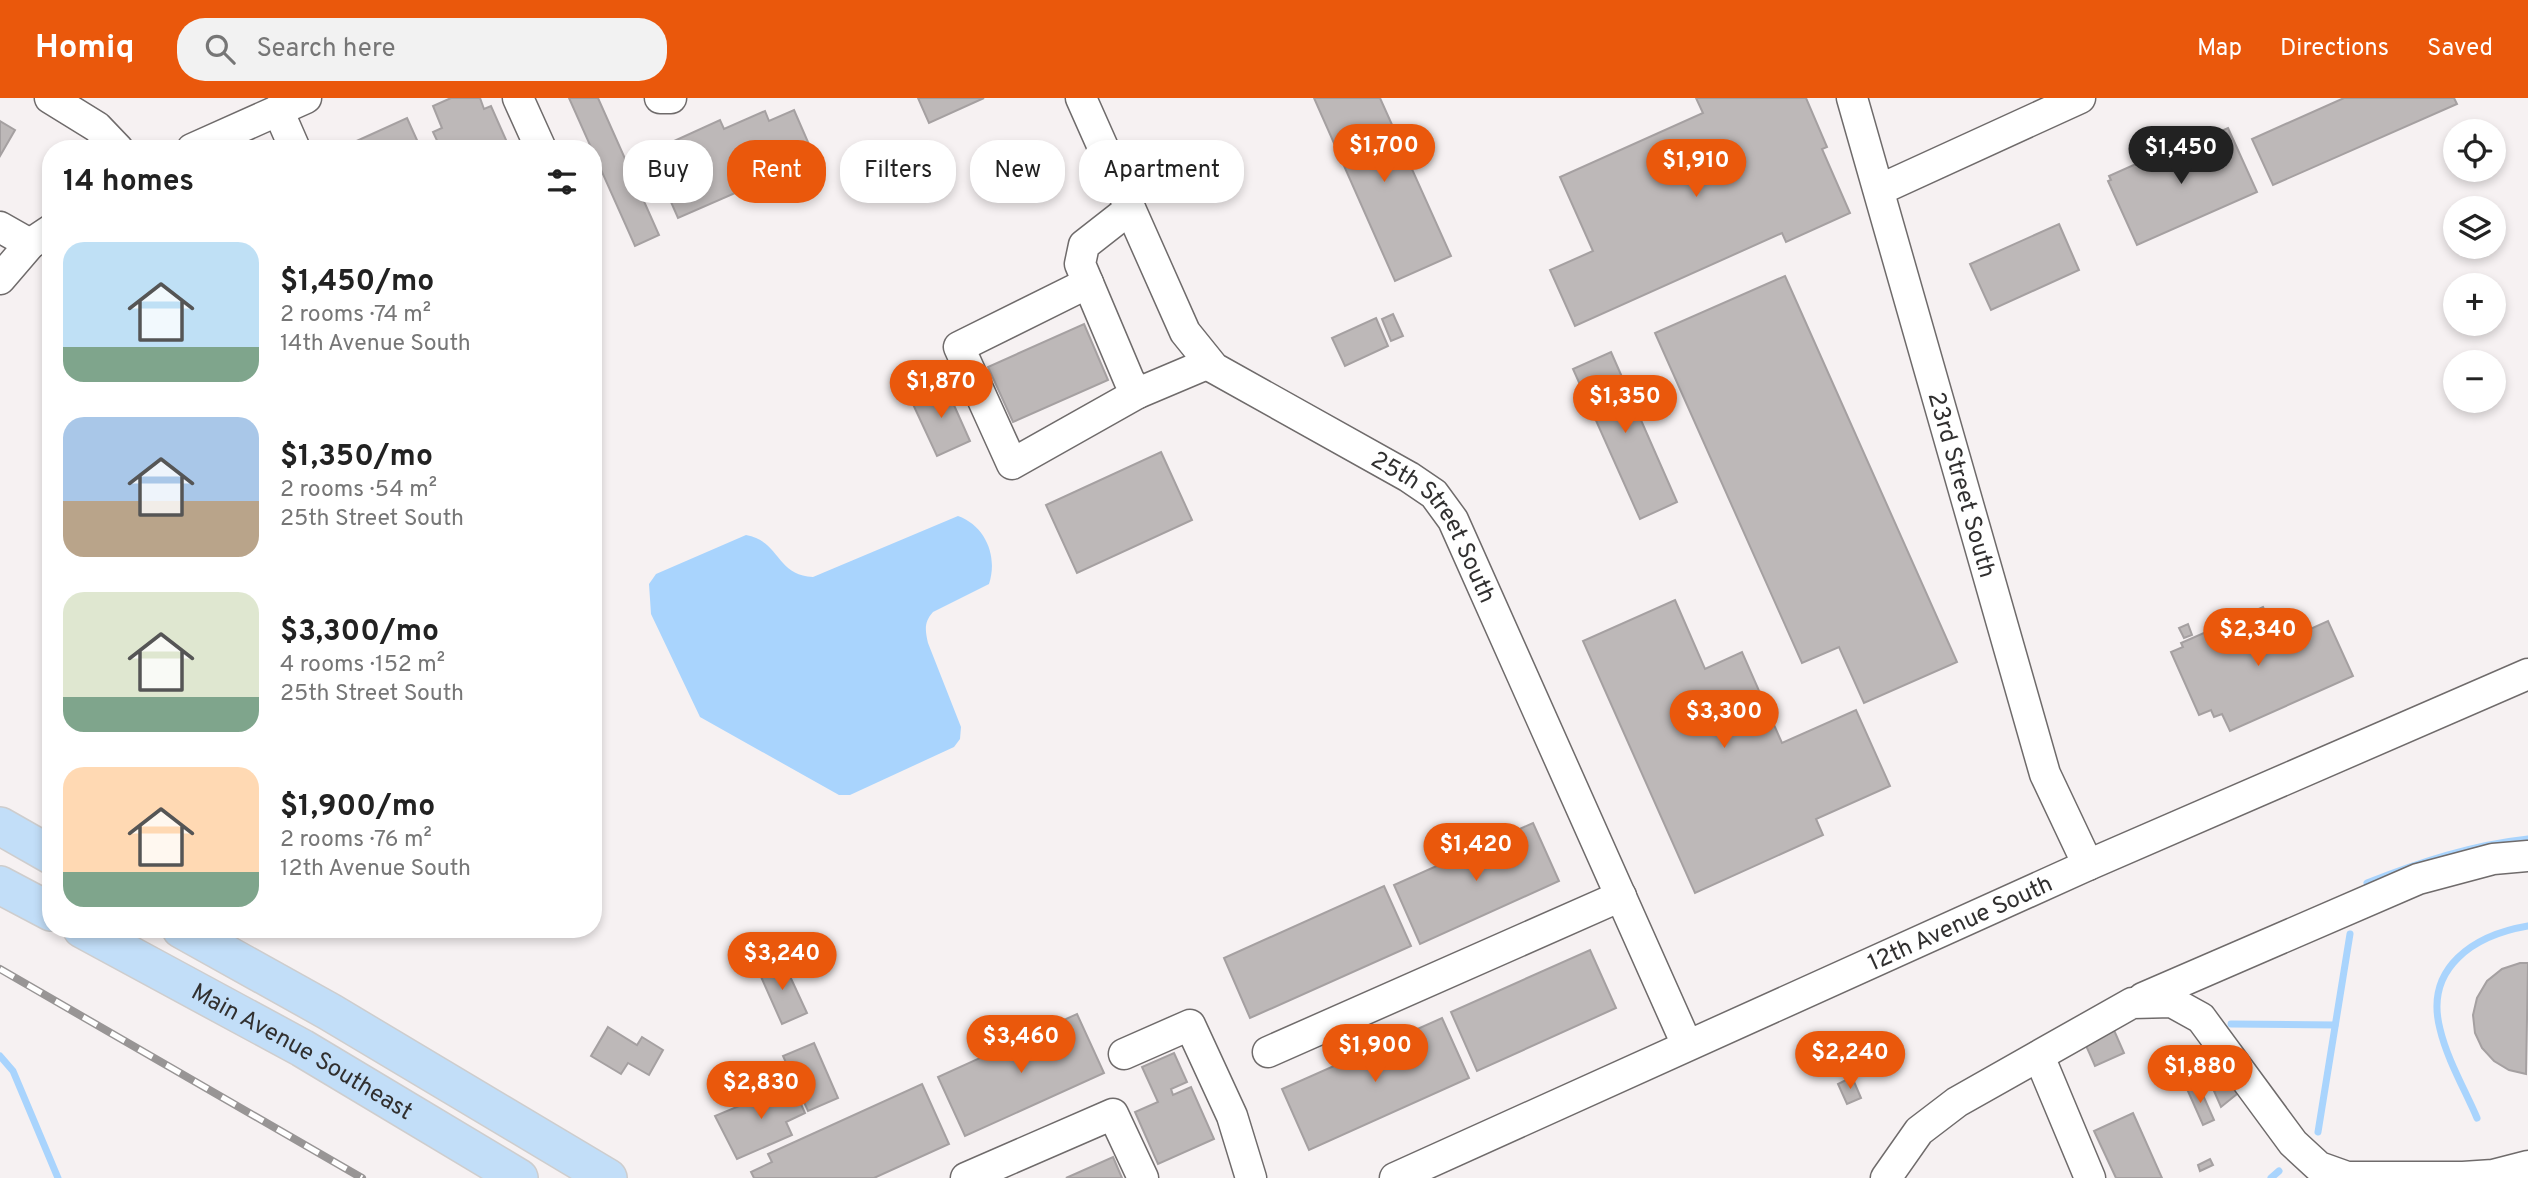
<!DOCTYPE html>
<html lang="en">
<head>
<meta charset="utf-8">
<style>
  :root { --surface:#fff; --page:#f2f2f2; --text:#222; --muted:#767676; --accent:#ea580c }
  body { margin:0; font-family:Overpass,sans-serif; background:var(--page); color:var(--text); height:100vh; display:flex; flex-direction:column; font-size:26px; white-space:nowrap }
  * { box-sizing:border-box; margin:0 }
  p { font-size:23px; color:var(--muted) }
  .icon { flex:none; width:38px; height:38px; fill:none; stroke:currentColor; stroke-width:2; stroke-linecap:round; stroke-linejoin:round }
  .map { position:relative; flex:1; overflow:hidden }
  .panel { position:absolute; left:42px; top:42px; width:560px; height:798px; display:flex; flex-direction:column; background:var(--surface); border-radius:28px; box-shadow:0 4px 10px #0003 }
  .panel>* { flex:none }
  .guide { position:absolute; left:623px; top:42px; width:665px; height:63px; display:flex; gap:14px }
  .tools { position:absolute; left:2443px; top:21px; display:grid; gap:14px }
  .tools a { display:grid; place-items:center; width:63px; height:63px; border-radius:50%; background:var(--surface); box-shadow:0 4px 10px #0003; font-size:35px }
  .price { position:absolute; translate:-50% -60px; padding:0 16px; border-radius:24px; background:var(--accent); color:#fff; font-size:23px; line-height:46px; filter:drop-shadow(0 2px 4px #0008) }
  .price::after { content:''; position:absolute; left:50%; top:42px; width:21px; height:16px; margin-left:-10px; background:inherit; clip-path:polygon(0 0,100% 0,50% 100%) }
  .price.selected { background:#222; color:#fff }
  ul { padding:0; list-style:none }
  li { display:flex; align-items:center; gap:21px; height:175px; padding:0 21px }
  li span { display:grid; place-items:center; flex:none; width:196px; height:140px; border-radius:21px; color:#555 }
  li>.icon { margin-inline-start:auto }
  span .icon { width:84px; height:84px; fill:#fffc; stroke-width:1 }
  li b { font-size:30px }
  h2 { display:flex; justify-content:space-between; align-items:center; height:84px; padding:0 21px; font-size:30px }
  .tag { padding:0 24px; border-radius:28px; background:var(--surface); box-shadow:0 4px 10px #0003; font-size:24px; line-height:63px }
  .tag.selected { background:var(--accent); color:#fff }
  header { display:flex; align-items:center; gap:42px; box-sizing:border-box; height:98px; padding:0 35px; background:var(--accent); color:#fff }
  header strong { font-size:33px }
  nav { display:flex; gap:38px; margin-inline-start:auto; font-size:24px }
  .search { width:490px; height:63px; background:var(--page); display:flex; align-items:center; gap:18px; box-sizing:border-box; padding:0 24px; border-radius:28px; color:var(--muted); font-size:26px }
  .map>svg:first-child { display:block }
  .water { fill:#a9d4fd }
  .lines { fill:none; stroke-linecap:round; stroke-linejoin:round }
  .stream { stroke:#a9d4fd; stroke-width:7 }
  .building { fill:#bdb8b8; stroke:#a5a0a1; stroke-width:2 }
  .minor-casing { stroke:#6f6b6b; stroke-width:33 }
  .major-casing { stroke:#cecdcd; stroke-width:40 }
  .minor { stroke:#fff; stroke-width:30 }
  .major { stroke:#c2def8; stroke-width:37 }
  .rail-casing { stroke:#989595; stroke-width:8 }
  .rail { stroke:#fff; stroke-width:5; stroke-dasharray:16; stroke-linecap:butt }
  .labels { text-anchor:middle; stroke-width:5; stroke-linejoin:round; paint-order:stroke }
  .street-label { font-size:24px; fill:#313030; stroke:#fff }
</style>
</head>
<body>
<header>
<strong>Homiq</strong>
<div class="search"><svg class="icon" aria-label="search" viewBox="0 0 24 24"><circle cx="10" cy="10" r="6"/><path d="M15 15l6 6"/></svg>Search here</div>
<nav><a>Map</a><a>Directions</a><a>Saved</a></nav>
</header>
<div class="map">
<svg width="2528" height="1080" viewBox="0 0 2528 1080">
  <rect width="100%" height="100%" fill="#f6f1f2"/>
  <path class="water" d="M 958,418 C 986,428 998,459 989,486 L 933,514 C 924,524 925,532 928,545 L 961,629 L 960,641 L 954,649 L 850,697 L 839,697 L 700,619 L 651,516 L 649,486 L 656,476 L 746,437 C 780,443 776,477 813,479 Z"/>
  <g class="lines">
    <g class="stream">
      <path d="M 2367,785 C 2420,764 2472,747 2528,741"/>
      <polyline points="2231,926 2335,927"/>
      <polyline points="0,958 13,973 58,1080"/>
      <path d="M 2477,1020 C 2465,992 2447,961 2440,931 C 2424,869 2475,837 2528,828"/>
      <polyline points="2318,1034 2350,836"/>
      <polyline points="2271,1080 2279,1073"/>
    </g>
  </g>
  <g class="building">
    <polygon points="451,0 480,0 484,11 491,8 510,51 441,51 433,34 442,30 433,8"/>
    <polygon points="569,0 598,0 659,137 635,148"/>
    <polygon points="918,0 984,0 929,25"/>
    <polygon points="1314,0 1380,0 1451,158 1395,183"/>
    <polygon points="1696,0 1806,0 1827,49 1822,51 1850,115 1786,144 1782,135 1575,228 1550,172 1593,153 1560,79 1703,15"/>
    <polygon points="2344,0 2454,0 2457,6 2273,87 2252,41"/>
    <polygon points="794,12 811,51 787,62 790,71 678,120 653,63 678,52 674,43 720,22 724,31 765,13 769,23"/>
    <polygon points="407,20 421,51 339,51"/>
    <polygon points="0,23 15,32 0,58"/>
    <polygon points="2228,30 2257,94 2137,147 2108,83 2111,82 2109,78 2156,57 2158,61"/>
    <polygon points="2059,126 2079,172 1991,212 1970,166"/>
    <polygon points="1785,178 1957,564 1864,605 1839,549 1802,565 1655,235"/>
    <polygon points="1393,216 1403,238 1391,243 1382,221"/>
    <polygon points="1376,220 1388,248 1345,268 1332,240"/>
    <polygon points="1084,226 1108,282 1013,324 988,269"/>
    <polygon points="1611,254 1677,404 1640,421 1573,271"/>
    <polygon points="945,287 970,343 937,358 911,302"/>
    <polygon points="1161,354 1192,422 1077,475 1046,407"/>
    <polygon points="1675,502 1705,571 1742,554 1782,645 1856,612 1890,688 1816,721 1823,737 1695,795 1583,543"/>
    <polygon points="2263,509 2279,545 2328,523 2353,578 2230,633 2222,616 2214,619 2211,612 2199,617 2171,554 2183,549 2181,545"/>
    <polygon points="2188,526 2192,537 2184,540 2179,530"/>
    <polygon points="1533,725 1559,783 1420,846 1394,787"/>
    <polygon points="1384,788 1411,848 1250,920 1224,860"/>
    <polygon points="1590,852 1616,910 1477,973 1451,914"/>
    <polygon points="782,861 807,915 782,926 758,872"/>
    <polygon points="2520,865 2528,865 2526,976 2509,972 2494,963 2482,950 2475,935 2473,917 2477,900 2487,883 2502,871"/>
    <polygon points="1077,916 1104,975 965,1038 938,979"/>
    <polygon points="1442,920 1469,980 1309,1052 1282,991"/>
    <polygon points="608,929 637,947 642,939 663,952 649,977 628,965 621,976 591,958"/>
    <polygon points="2113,930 2124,955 2095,968 2084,943"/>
    <polygon points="814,945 838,1000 808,1013 783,958"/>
    <polygon points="1174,955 1187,984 1171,991 1173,997 1191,989 1214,1041 1158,1066 1135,1014 1158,1004 1142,969"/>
    <polygon points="1852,979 1861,1000 1847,1006 1838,986"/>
    <polygon points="2231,985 2237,996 2221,1009 2214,993"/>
    <polygon points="792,986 805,1015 786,1024 792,1037 737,1061 715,1018"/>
    <polygon points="922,986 949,1046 874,1080 754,1080 751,1074 772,1064 768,1056"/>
    <polygon points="2198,986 2214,1022 2203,1027 2187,991"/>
    <polygon points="2133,1015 2162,1080 2116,1080 2094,1033"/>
    <polygon points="1113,1059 1122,1080 1066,1080"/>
    <polygon points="2210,1061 2213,1067 2200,1073 2198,1067"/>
  </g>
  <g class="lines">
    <defs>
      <g id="minor">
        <polyline points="50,0 97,29 118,51"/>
        <polyline points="518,0 541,51"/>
        <polyline points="660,0 671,0"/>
        <path id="s1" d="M 1081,0 L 1185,234 L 1214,270 L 1409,379 L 1434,396 L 1453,422 L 1687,947"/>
        <path id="s2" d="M 1852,0 L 2045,676 L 2088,767"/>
        <polyline points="278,12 295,51"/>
        <polyline points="192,51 306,0"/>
        <polyline points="1879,92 2080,0"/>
        <polyline points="1130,111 1084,147 1080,166 1129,282 1138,295 1209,265"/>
        <polyline points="0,129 30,146"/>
        <polyline points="0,181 30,146 51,132"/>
        <polyline points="1088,185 959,249 1012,366 1138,295"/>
        <polyline points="2143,900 2418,781 2493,761 2528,758"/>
        <polyline points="1268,954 1621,798"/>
        <polyline points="1124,956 1190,927 1232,1018 1251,1080"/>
        <polyline points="2039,958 2090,1080"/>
        <polyline points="966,1080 1113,1016 1143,1080"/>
        <path id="s3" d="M 1395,1080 L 2088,767 L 2528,576"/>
        <polyline points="1886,1080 1919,1033 1957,1004 2132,905 2172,904 2201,920 2293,1045 2319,1069 2347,1079 2463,1079 2493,1077 2528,1068"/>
      </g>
      <g id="major">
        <polyline points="0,728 51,757"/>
        <polyline points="0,787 51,814"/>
        <path id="s4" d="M 82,831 L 302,950 L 519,1080"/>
        <polyline points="181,831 330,914 608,1080"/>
      </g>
    </defs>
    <use href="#minor" class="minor-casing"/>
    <use href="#major" class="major-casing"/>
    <use href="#minor" class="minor"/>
    <use href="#major" class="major"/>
    <defs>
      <polyline id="rail" points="0,871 362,1080"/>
    </defs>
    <use href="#rail" class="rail-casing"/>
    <use href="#rail" class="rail"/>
  </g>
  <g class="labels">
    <g class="street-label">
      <text dy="8" stroke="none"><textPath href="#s2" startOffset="402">23rd Street South</textPath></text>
      <text dy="8" stroke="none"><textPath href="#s1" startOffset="581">25th Street South</textPath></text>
      <text dy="8" stroke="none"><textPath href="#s3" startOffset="620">12th Avenue South</textPath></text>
      <text dy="8" stroke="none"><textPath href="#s4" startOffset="252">Main Avenue Southeast</textPath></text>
    </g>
  </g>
</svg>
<div class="tools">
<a><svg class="icon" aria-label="locate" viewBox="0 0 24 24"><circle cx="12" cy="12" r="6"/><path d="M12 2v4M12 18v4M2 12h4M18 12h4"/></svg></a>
<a><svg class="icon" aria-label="layers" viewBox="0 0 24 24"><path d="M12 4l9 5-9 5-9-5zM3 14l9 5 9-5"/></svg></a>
<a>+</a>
<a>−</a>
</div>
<b class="price" style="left:1384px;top:86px">$1,700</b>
<b class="price selected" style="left:2181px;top:88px">$1,450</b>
<b class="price" style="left:1696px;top:101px">$1,910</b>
<b class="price" style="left:941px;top:322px">$1,870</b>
<b class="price" style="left:1625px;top:337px">$1,350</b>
<b class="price" style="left:2258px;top:570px">$2,340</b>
<b class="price" style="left:1724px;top:652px">$3,300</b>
<b class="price" style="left:1476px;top:785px">$1,420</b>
<b class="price" style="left:782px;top:894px">$3,240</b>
<b class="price" style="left:1021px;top:977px">$3,460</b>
<b class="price" style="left:1375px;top:986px">$1,900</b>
<b class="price" style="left:1850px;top:993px">$2,240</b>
<b class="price" style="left:2200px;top:1007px">$1,880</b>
<b class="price" style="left:761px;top:1023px">$2,830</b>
<div class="guide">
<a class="tag">Buy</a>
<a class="tag selected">Rent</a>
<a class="tag">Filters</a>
<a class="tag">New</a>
<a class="tag">Apartment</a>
</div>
<section class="panel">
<h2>14 homes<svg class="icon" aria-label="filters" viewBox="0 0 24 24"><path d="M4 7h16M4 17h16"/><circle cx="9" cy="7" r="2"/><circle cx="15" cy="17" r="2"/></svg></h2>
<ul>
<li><span style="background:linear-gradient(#bfe0f5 75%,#7fa58c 0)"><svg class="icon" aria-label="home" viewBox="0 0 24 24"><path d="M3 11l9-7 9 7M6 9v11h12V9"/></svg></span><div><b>$1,450/mo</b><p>2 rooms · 74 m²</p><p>14th Avenue South</p></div></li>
<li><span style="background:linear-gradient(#a9c7e8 60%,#b9a48a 0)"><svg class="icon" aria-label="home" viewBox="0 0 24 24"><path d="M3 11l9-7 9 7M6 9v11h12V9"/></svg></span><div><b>$1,350/mo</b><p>2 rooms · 54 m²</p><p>25th Street South</p></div></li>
<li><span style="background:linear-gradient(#dfe7d0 75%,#7fa58c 0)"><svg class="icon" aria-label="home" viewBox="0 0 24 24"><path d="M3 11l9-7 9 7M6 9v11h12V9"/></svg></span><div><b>$3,300/mo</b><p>4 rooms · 152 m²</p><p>25th Street South</p></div></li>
<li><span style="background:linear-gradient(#ffd9b3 75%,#7fa58c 0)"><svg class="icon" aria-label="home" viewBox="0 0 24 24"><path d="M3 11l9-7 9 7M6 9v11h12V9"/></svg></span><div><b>$1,900/mo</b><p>2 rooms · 76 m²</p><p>12th Avenue South</p></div></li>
</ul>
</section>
</div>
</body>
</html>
